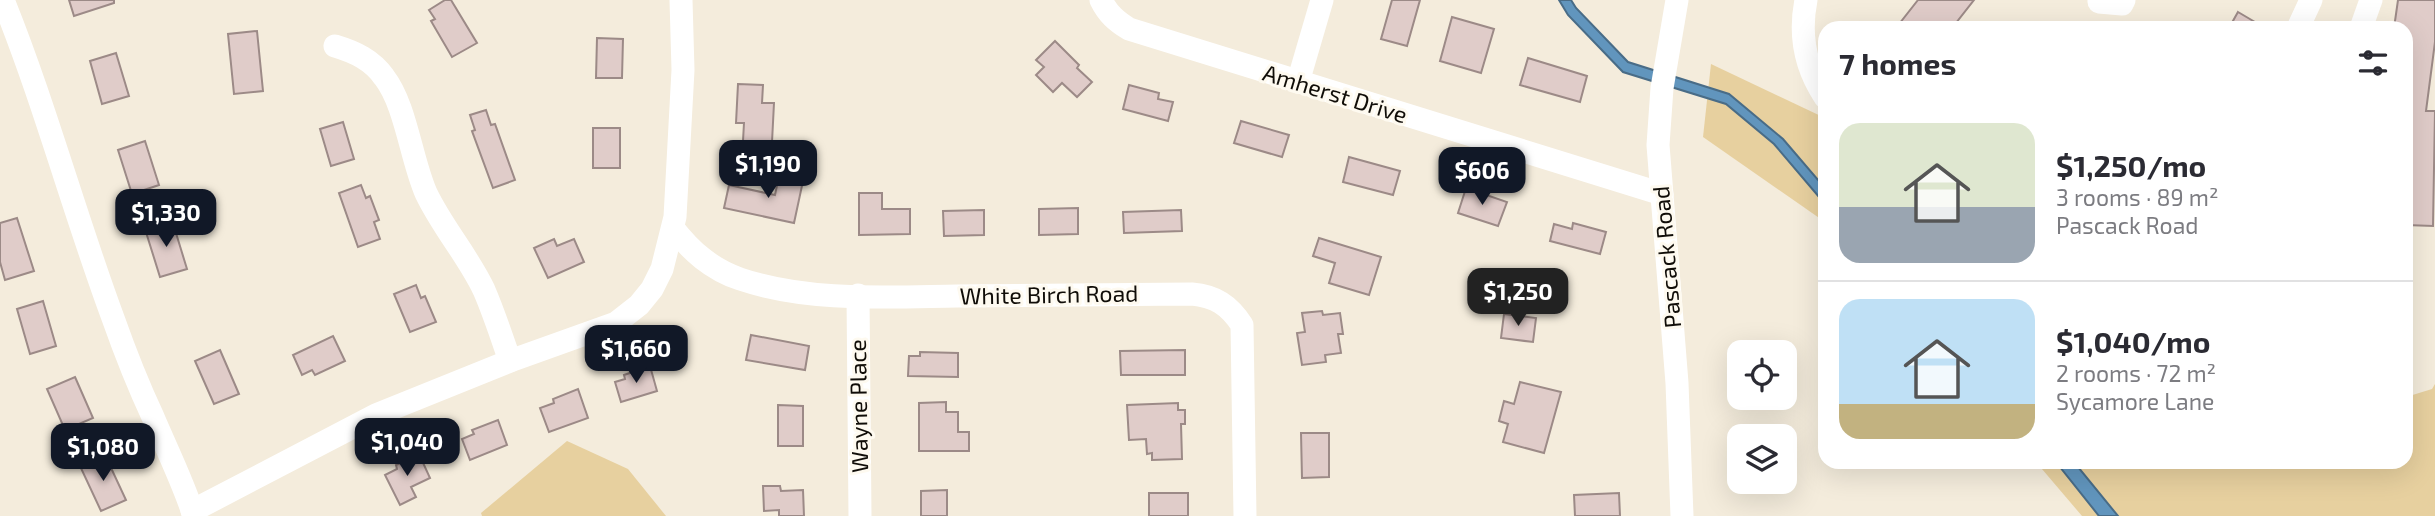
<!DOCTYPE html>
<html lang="en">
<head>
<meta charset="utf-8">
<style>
  :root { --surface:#fff; --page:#f7f7f7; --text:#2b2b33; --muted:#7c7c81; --line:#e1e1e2; --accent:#111827 }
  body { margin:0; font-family:"Exo 2",sans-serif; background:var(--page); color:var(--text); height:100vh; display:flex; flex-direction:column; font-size:26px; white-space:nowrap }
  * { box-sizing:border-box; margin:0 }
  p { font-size:23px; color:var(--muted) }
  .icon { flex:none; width:38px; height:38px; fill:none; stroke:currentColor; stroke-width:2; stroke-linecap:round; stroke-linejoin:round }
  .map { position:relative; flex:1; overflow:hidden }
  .sheet { position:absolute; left:1818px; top:21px; width:595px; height:448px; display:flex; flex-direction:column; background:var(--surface); border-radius:21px; box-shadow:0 7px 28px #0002 }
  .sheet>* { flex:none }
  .buttons { position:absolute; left:1727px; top:340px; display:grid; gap:14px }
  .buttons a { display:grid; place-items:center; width:70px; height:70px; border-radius:14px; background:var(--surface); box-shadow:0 7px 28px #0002; font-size:35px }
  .price { position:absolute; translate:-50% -60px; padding:0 16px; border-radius:14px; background:var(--accent); color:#fff; font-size:23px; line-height:46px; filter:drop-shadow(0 2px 4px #0008) }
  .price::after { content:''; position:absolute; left:50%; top:42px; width:21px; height:16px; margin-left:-10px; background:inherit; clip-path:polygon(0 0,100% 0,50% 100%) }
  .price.active { background:#222; color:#fff }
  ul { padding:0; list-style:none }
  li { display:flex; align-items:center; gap:21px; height:175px; padding:0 21px }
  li+li { border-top:2px solid var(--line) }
  li span { display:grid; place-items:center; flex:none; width:196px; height:140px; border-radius:21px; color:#555 }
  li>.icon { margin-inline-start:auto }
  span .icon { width:84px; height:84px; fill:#fffc; stroke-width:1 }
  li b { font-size:30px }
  h2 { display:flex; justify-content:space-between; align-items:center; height:84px; padding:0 21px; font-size:30px }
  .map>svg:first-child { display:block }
  .green { fill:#e7d09f }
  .water { fill:#6195bd; stroke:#496c87; stroke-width:2 }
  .building { fill:#e0ccc9; stroke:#9c8a87; stroke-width:2 }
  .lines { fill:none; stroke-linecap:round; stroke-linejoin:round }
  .minor { stroke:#fff; stroke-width:23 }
  .labels { text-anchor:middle; stroke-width:6; stroke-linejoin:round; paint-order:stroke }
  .street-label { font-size:23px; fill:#100d08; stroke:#fefaf0 }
</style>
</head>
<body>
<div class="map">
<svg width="2435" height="516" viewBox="0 0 2435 516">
  <rect width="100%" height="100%" fill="#f4ecdc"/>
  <g class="green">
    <polygon points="1711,64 1825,118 1825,222 1703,137"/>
    <polygon points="2435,384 2435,516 2082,516 2036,462 2406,462 2406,397 2432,389"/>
    <polygon points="567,441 628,469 666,516 482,516 481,513"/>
  </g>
  <g class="water">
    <polygon points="1559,0 1571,0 1576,8 1628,62 1729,94 1783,139 1825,188 1825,204 1774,144 1726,104 1623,72 1568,15"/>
    <polygon points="2056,462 2074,462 2118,516 2099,516"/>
  </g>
  <g class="building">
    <polygon points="69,0 114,0 114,3 74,16"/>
    <polygon points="445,0 451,0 477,43 452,57 431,21 435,19 429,10"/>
    <polygon points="1392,0 1420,0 1407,46 1381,39"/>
    <polygon points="1918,0 1974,0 1952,28 1896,28"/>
    <polygon points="2398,0 2435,0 2435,42 2426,111 2435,111 2433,226 2406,225 2406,28 2394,28"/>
    <polygon points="2238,12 2265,28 2229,28"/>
    <polygon points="1452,17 1494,29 1481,73 1440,61"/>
    <polygon points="257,31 263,91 234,94 228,34"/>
    <polygon points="597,38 623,39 622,78 596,78"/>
    <polygon points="1055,41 1079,65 1077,68 1092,82 1077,97 1062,83 1053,92 1036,75 1044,67 1036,60"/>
    <polygon points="116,53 129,96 102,104 90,61"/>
    <polygon points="1528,58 1587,76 1580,102 1520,85"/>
    <polygon points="738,84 763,85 762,103 774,103 772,142 743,141 744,123 736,123"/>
    <polygon points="1129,85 1159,93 1158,99 1173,102 1168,121 1123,109"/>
    <polygon points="486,110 491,125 495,124 515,180 493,188 472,131 475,130 470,115"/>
    <polygon points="1241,121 1289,135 1282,157 1234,143"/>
    <polygon points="343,122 354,159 331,166 320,129"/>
    <rect x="593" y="128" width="27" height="40"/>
    <polygon points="145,141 159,185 132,194 118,150"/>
    <polygon points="1349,157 1400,171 1393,195 1343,182"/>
    <polygon points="779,176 803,181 794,223 724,208 729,185 775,195"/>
    <polygon points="361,185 366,198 370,196 379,220 374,222 380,239 358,247 339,193"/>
    <polygon points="1466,188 1507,202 1498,226 1458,213"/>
    <polygon points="859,193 882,193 882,209 910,209 910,234 859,235"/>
    <polygon points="1078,208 1078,234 1039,235 1039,209"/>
    <polygon points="984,210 984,235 944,236 943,211"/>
    <polygon points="1181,210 1182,231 1124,233 1123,212"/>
    <polygon points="17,218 34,271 5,280 0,262 0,223"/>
    <polygon points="172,220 187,269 160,277 145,229"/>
    <polygon points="1573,223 1606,232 1600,254 1550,241 1554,224 1572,229"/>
    <polygon points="1319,238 1381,257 1369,295 1329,283 1335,263 1313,256"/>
    <polygon points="554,239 557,246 574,239 584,262 548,278 534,248"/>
    <polygon points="416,285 421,298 425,296 436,322 410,332 394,294"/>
    <polygon points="43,301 56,346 30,354 17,309"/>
    <polygon points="1322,311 1323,315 1340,313 1343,334 1338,334 1341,353 1325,355 1326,362 1302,365 1297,333 1305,332 1302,313"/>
    <polygon points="1504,314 1536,318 1533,342 1501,338"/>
    <polygon points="751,335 809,346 805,370 746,360"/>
    <polygon points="333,336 345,361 315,375 312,370 302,375 293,355"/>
    <polygon points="220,350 239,394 214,404 195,361"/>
    <polygon points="1185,350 1185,375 1121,375 1120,351"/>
    <polygon points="920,352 958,353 958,377 908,376 909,356 920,356"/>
    <polygon points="650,366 657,391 621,402 615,382 625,379 624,375"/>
    <polygon points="75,377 93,418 65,430 47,389"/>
    <polygon points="1520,382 1561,392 1544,453 1503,442 1508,424 1499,421 1504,401 1514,404"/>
    <polygon points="578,389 588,418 549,432 540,408 554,403 553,399"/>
    <polygon points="946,402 946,412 958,412 958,432 969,432 969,451 919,451 919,403"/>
    <polygon points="1178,403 1178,410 1185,410 1185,424 1181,424 1182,459 1152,460 1152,453 1147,454 1146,439 1129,440 1127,405"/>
    <polygon points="778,405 803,406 803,446 778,446"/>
    <polygon points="498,420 507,445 470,460 462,439 474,434 472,430"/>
    <polygon points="1301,433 1329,433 1329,477 1302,478"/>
    <polygon points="419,454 430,478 411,487 416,497 400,505 385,475 397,469 396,465"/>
    <polygon points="105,455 126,500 101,511 80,466"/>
    <polygon points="763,486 780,486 781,491 803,490 804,516 779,516 779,510 764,511"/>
    <polygon points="947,490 947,516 921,516 921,491"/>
    <rect x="1149" y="493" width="39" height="23"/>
    <polygon points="1619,493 1620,516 1575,516 1574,495"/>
  </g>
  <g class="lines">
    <g class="minor">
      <path d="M 3,0 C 45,104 74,213 113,318 C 125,352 138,385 153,417 C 167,450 183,482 194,516"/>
      <path d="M 1101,0 C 1108,14 1116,21 1129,29 L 1662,194"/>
      <polyline points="1677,0 1662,88 1658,145 1677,383 1682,516"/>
      <path d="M 1806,0 C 1799,35 1805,67 1825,97"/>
      <polyline points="2099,0 2099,2 2122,4 2124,0"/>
      <polyline points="2298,28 2311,0"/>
      <polyline points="2361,28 2371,0"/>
      <path d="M 335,46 C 355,52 372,60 384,77 C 406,105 411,159 426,193 C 442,227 468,256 484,290 C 494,313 502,338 510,361"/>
      <polyline points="1298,82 1322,0"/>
      <path d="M 673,228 C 691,251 711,269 740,279 C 808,302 886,297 957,296 C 1035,295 1113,294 1192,294 C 1215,296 1229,305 1242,325 L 1245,516"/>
      <polyline points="858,295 860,516"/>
      <polyline points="192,511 376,415 510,361 616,323 639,305 652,289 662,269 675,217 683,70 681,0"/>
    </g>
  </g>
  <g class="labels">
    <g class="street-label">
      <text transform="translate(1335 94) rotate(17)" y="8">Amherst Drive</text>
      <text transform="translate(1667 257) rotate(-95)" y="8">Pascack Road</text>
      <text transform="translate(1049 295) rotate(-1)" y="8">White Birch Road</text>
      <text transform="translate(859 406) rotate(-91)" y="8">Wayne Place</text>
    </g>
  </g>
</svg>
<div class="buttons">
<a><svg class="icon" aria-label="locate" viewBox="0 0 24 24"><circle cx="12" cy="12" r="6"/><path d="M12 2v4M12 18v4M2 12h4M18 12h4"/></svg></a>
<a><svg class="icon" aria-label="layers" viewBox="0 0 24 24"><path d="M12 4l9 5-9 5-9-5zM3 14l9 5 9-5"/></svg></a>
</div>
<b class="price" style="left:768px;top:200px">$1,190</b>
<b class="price" style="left:1482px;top:207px">$606</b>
<b class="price" style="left:166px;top:249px">$1,330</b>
<b class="price active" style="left:1518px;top:328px">$1,250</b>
<b class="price" style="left:636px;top:385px">$1,660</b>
<b class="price" style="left:407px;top:478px">$1,040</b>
<b class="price" style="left:103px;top:483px">$1,080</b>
<section class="sheet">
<h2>7 homes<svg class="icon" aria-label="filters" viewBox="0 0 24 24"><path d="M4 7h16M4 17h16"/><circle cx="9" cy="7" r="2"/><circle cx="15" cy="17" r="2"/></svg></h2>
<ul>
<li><span style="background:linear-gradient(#dfe7d0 60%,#9aa5b1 0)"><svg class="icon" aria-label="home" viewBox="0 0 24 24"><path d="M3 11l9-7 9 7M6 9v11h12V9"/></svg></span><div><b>$1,250/mo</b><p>3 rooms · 89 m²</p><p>Pascack Road</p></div></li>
<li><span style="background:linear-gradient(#bfe0f5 75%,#c2b280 0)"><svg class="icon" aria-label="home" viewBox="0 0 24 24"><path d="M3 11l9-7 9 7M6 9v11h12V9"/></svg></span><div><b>$1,040/mo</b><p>2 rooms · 72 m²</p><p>Sycamore Lane</p></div></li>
</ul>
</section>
</div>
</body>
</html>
